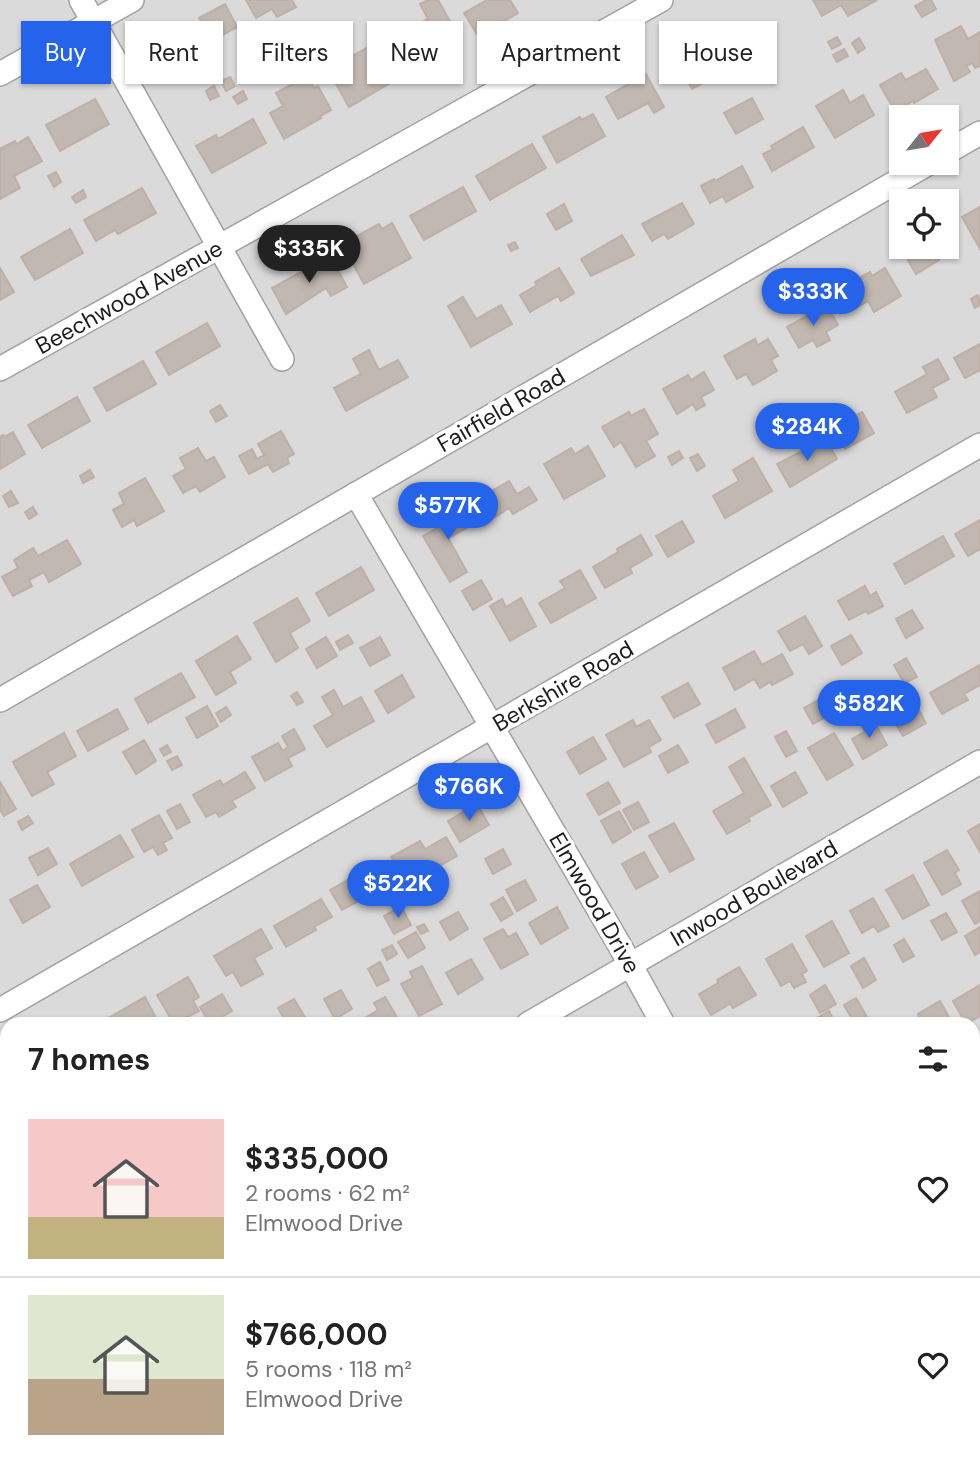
<!DOCTYPE html>
<html lang="en">
<head>
<meta charset="utf-8">
<style>
  :root { --surface:#fff; --page:#f2f2f2; --text:#222; --muted:#767676; --line:#e0e0e0; --accent:#2563eb }
  body { margin:0; font-family:"DM Sans",sans-serif; background:var(--page); color:var(--text); height:100vh; display:flex; flex-direction:column; font-size:26px; white-space:nowrap }
  * { box-sizing:border-box; margin:0 }
  p { font-size:23px; color:var(--muted) }
  .icon { flex:none; width:38px; height:38px; fill:none; stroke:currentColor; stroke-width:2; stroke-linecap:round; stroke-linejoin:round }
  .map { position:relative; flex:1; overflow:hidden }
  .details { position:absolute; left:0px; top:1017px; width:980px; height:450px; display:flex; flex-direction:column; background:var(--surface); border-radius:21px 21px 0 0; box-shadow:0 2px 5px #0004 }
  .details>* { flex:none }
  .banner { position:absolute; left:21px; top:21px; width:938px; height:63px; display:flex; gap:14px }
  .needle { width:46px; rotate:60deg }
  .tools { position:absolute; left:889px; top:105px; display:grid; gap:14px }
  .tools a { display:grid; place-items:center; width:70px; height:70px; border-radius:0px; background:var(--surface); box-shadow:0 2px 5px #0004; font-size:35px }
  .price { position:absolute; translate:-50% -60px; padding:0 16px; border-radius:24px; background:var(--accent); color:#fff; font-size:23px; line-height:46px; filter:drop-shadow(0 2px 4px #0008) }
  .price::after { content:''; position:absolute; left:50%; top:42px; width:21px; height:16px; margin-left:-10px; background:inherit; clip-path:polygon(0 0,100% 0,50% 100%) }
  .price.current { background:#222; color:#fff }
  ul { padding:0; list-style:none }
  li { display:flex; align-items:center; gap:21px; height:175px; padding:0 28px }
  li+li { border-top:2px solid var(--line) }
  li span { display:grid; place-items:center; flex:none; width:196px; height:140px; border-radius:0px; color:#555 }
  li>.icon { margin-inline-start:auto }
  span .icon { width:84px; height:84px; fill:#fffc; stroke-width:1 }
  li b { font-size:30px }
  h2 { display:flex; justify-content:space-between; align-items:center; height:84px; padding:0 28px; font-size:30px }
  .chip { padding:0 24px; border-radius:0px; background:var(--surface); box-shadow:0 2px 5px #0004; font-size:24px; line-height:63px }
  .chip.current { background:var(--accent); color:#fff }
  .map>svg:first-child { display:block }
  .residential { fill:#dbdada; fill-rule:evenodd }
  .building { fill:#c2b8b2; stroke:#bfafa6; stroke-width:2 }
  .lines { fill:none; stroke-linecap:round; stroke-linejoin:round }
  .minor-casing { stroke:#a1a1a1; stroke-width:26 }
  .minor { stroke:#fff; stroke-width:23 }
  .labels { text-anchor:middle; stroke-width:7; stroke-linejoin:round; paint-order:stroke }
  .street-label { font-size:23px; fill:#1d1d1d; stroke:#fff }
</style>
</head>
<body>
<div class="map">
<svg width="980" height="1466" viewBox="0 0 980 1466">
  <rect width="100%" height="100%" fill="#eee9e3"/>
  <path class="residential" d="M 0,0 L 980,0 L 980,1466 L 0,1466 ZM 901,117 L 947,117 L 947,163 L 901,163 ZM 901,201 L 947,201 L 947,247 L 901,247 ZM 7,1024 L 973,1024 L 973,1460 L 7,1460 Z"/>
  <g class="building">
    <polygon points="246,0 292,0 296,7 277,17 272,9 256,18"/>
    <polygon points="428,0 438,0 459,37 409,64 394,37 428,19 420,4"/>
    <polygon points="487,0 510,0 518,13 478,36 464,13"/>
    <polygon points="813,0 877,0 848,16 841,5 822,16"/>
    <polygon points="926,0 931,0 936,9 922,17 915,6"/>
    <polygon points="225,4 237,27 213,40 217,47 206,53 196,35 205,29 199,18"/>
    <polygon points="961,26 968,39 980,32 980,66 975,68 972,63 966,66 970,72 954,81 935,40"/>
    <polygon points="311,32 317,42 309,47 304,36"/>
    <polygon points="174,37 180,47 191,42 201,60 190,66 185,58 161,71 150,51"/>
    <polygon points="837,37 841,44 832,49 828,42"/>
    <polygon points="859,38 865,48 858,53 852,43"/>
    <polygon points="377,42 397,79 349,107 335,82 347,75 341,63"/>
    <polygon points="719,45 735,75 722,83 718,75 692,89 679,66"/>
    <polygon points="844,49 848,56 837,62 833,55"/>
    <polygon points="926,69 938,89 914,103 913,101 907,104 908,106 896,113 880,85 901,73 906,80"/>
    <polygon points="646,74 664,107 654,113 648,103 618,119 606,97"/>
    <polygon points="307,76 314,88 318,86 331,110 320,116 321,118 284,139 270,113 283,106 276,93"/>
    <polygon points="230,77 235,86 226,91 221,81"/>
    <polygon points="214,86 219,96 210,100 206,91"/>
    <polygon points="843,90 850,103 863,95 874,115 835,138 816,106"/>
    <polygon points="243,91 247,99 238,104 233,97"/>
    <polygon points="752,98 763,119 736,134 724,113"/>
    <polygon points="95,99 109,124 60,151 46,125"/>
    <polygon points="593,114 605,136 557,163 543,137 580,117 582,120"/>
    <polygon points="253,119 266,143 212,173 196,146 216,135 218,139"/>
    <polygon points="803,127 814,147 772,171 763,154 773,149 771,146"/>
    <polygon points="28,137 42,161 14,176 20,188 0,199 0,149 15,141 17,144"/>
    <polygon points="532,144 546,168 490,200 476,176"/>
    <polygon points="742,166 753,187 726,202 723,196 710,203 701,186 714,179 715,181"/>
    <polygon points="56,172 61,182 54,187 48,176"/>
    <polygon points="463,187 476,211 424,240 410,216"/>
    <polygon points="142,188 156,213 118,234 115,230 96,241 84,220"/>
    <polygon points="83,190 86,197 76,203 72,197"/>
    <polygon points="682,203 694,224 668,239 664,234 652,241 642,224"/>
    <polygon points="564,204 572,221 556,230 547,214"/>
    <polygon points="980,207 980,249 962,217"/>
    <polygon points="392,223 411,258 364,284 342,244 379,224 382,229"/>
    <polygon points="70,229 83,253 35,280 21,257"/>
    <polygon points="947,233 957,250 946,256 942,247 934,252 939,260 916,274 904,253 915,247 947,247"/>
    <polygon points="622,235 634,255 591,276 581,259"/>
    <polygon points="515,242 518,248 511,251 508,245"/>
    <polygon points="330,256 347,287 331,296 326,288 286,314 272,288"/>
    <polygon points="0,268 14,292 0,300"/>
    <polygon points="559,268 574,293 561,301 558,296 530,312 520,295 537,285 535,282"/>
    <polygon points="885,268 901,296 874,312 868,301 854,309 841,288 870,272 872,276"/>
    <polygon points="978,295 980,305 975,308 971,299"/>
    <polygon points="463,297 476,319 501,305 512,324 471,347 448,306"/>
    <polygon points="815,305 821,314 829,309 838,325 826,332 830,340 817,347 813,340 799,348 787,327 809,315 806,310"/>
    <polygon points="207,323 220,346 169,375 156,352"/>
    <polygon points="755,339 758,345 768,339 778,356 771,360 777,371 753,385 746,374 737,379 724,356"/>
    <polygon points="980,344 980,370 965,378 954,358"/>
    <polygon points="369,350 379,370 398,360 408,377 346,411 334,388 361,374 353,359"/>
    <polygon points="938,359 949,379 932,388 937,397 907,413 895,392 927,374 923,367"/>
    <polygon points="143,361 156,384 107,411 94,388"/>
    <polygon points="704,372 714,390 701,397 705,405 696,410 693,404 677,414 663,389 688,375 691,380"/>
    <polygon points="77,397 90,421 42,448 28,425"/>
    <polygon points="220,405 227,416 216,422 210,411"/>
    <polygon points="644,409 658,434 646,441 655,456 636,467 621,442 614,447 602,427 629,412 631,416"/>
    <polygon points="862,412 874,433 845,449 833,428"/>
    <polygon points="281,431 294,454 287,458 289,463 273,472 268,464 249,474 239,456 252,449 257,459 264,455 258,444"/>
    <polygon points="13,432 25,454 0,469 0,437 3,435 4,437"/>
    <polygon points="826,439 837,459 790,487 777,464"/>
    <polygon points="588,446 605,476 564,499 544,464 571,448 575,454"/>
    <polygon points="198,448 206,461 214,457 225,477 200,492 196,486 183,493 173,476 186,469 180,458"/>
    <polygon points="679,451 683,458 672,465 668,457"/>
    <polygon points="698,454 705,466 697,471 690,458"/>
    <polygon points="753,458 772,491 725,518 713,496 739,481 733,470"/>
    <polygon points="90,470 94,477 83,483 80,476"/>
    <polygon points="145,478 164,511 137,526 134,520 122,527 113,510 124,504 119,493"/>
    <polygon points="509,481 517,494 529,487 537,500 513,514 509,508 495,517 483,496"/>
    <polygon points="11,491 18,503 9,507 3,496"/>
    <polygon points="461,505 472,525 448,538 467,572 450,582 423,536 439,527 435,520"/>
    <polygon points="33,507 37,514 29,519 25,512"/>
    <polygon points="980,520 980,549 968,556 955,534"/>
    <polygon points="682,521 694,542 668,557 656,536"/>
    <polygon points="641,535 652,555 630,568 632,573 605,588 593,567 618,552 617,549"/>
    <polygon points="943,536 954,556 905,584 894,564"/>
    <polygon points="67,540 81,564 49,582 44,572 29,580 32,586 13,596 2,577 18,568 14,560 33,548 38,556"/>
    <polygon points="361,567 374,590 329,616 316,593"/>
    <polygon points="580,570 596,598 551,623 539,603 565,588 560,581"/>
    <polygon points="481,580 492,599 473,610 462,591"/>
    <polygon points="865,586 870,596 876,592 883,606 868,614 866,611 849,620 838,601"/>
    <polygon points="297,598 310,621 290,633 298,648 276,662 254,623"/>
    <polygon points="521,598 536,626 510,641 490,606 502,599 506,607"/>
    <polygon points="912,610 923,628 906,638 896,619"/>
    <polygon points="805,616 822,646 809,654 803,644 790,651 778,631"/>
    <polygon points="348,635 353,643 340,650 336,642"/>
    <polygon points="851,635 862,653 842,665 831,646"/>
    <polygon points="237,636 251,659 230,672 236,683 216,695 196,661"/>
    <polygon points="326,637 337,656 317,668 306,649"/>
    <polygon points="380,637 390,655 370,666 360,648"/>
    <polygon points="754,651 762,665 782,654 793,674 772,685 770,682 760,688 754,679 735,690 723,668"/>
    <polygon points="906,658 917,677 904,683 894,665"/>
    <polygon points="980,665 980,685 964,694 968,700 942,714 930,693"/>
    <polygon points="181,673 195,697 148,723 135,699"/>
    <polygon points="402,675 414,697 388,713 375,691"/>
    <polygon points="688,683 700,704 674,718 662,697"/>
    <polygon points="868,684 879,703 867,710 856,691"/>
    <polygon points="334,690 343,707 361,697 374,721 327,747 314,726 333,715 322,697"/>
    <polygon points="297,692 303,702 297,705 291,696"/>
    <polygon points="822,698 831,714 813,724 804,708"/>
    <polygon points="915,703 926,723 903,736 891,716"/>
    <polygon points="207,706 218,726 197,738 186,718"/>
    <polygon points="226,707 231,715 221,722 216,713"/>
    <polygon points="117,709 128,729 88,751 77,731"/>
    <polygon points="735,709 745,727 716,743 706,725"/>
    <polygon points="633,720 636,727 649,720 661,740 649,747 651,752 624,767 606,735"/>
    <polygon points="873,720 887,745 863,759 852,739 865,732 862,726"/>
    <polygon points="294,729 305,749 288,758 292,766 265,781 252,757 278,743 283,751 288,747 282,736"/>
    <polygon points="786,731 797,751 786,757 775,737"/>
    <polygon points="64,733 76,756 47,772 54,784 32,796 13,762"/>
    <polygon points="834,733 853,765 827,780 808,748"/>
    <polygon points="593,737 606,759 580,774 567,752"/>
    <polygon points="144,740 156,761 136,774 123,752"/>
    <polygon points="167,745 171,752 164,756 160,749"/>
    <polygon points="678,745 688,762 668,773 659,756"/>
    <polygon points="177,756 182,765 172,770 167,761"/>
    <polygon points="744,758 771,805 748,818 750,821 727,834 713,811 744,793 729,767"/>
    <polygon points="245,772 255,788 232,801 236,807 219,817 216,812 206,817 193,795 220,780 223,785"/>
    <polygon points="795,772 807,793 783,807 771,786"/>
    <polygon points="0,782 16,809 4,816 0,810"/>
    <polygon points="608,782 620,803 599,815 587,794"/>
    <polygon points="638,802 649,822 634,830 623,810"/>
    <polygon points="180,804 190,822 177,829 167,811"/>
    <polygon points="477,804 489,825 460,842 448,821"/>
    <polygon points="619,811 631,832 613,843 601,821"/>
    <polygon points="159,815 172,838 163,843 167,850 158,855 153,847 144,852 132,830"/>
    <polygon points="28,816 33,823 22,830 18,822"/>
    <polygon points="674,823 694,859 670,872 649,836"/>
    <polygon points="980,824 980,852 968,831"/>
    <polygon points="120,835 133,857 82,886 70,864"/>
    <polygon points="446,837 457,856 420,877 417,872 404,879 391,857 420,841 425,849"/>
    <polygon points="48,848 57,864 38,875 29,858"/>
    <polygon points="503,849 511,864 493,874 485,859"/>
    <polygon points="947,850 959,870 955,873 961,884 942,895 924,863"/>
    <polygon points="644,852 658,877 636,889 622,864"/>
    <polygon points="360,873 371,894 342,910 330,890"/>
    <polygon points="913,875 929,905 903,919 886,890"/>
    <polygon points="525,880 536,900 517,911 506,890"/>
    <polygon points="37,885 50,907 23,923 10,900"/>
    <polygon points="980,891 980,921 975,924 962,901"/>
    <polygon points="503,897 513,914 501,921 491,904"/>
    <polygon points="873,898 889,926 878,932 874,926 862,933 850,911"/>
    <polygon points="321,899 332,917 314,927 316,930 286,947 274,926"/>
    <polygon points="401,906 411,925 394,934 384,916"/>
    <polygon points="557,907 568,928 541,944 529,923"/>
    <polygon points="458,912 468,929 450,940 440,922"/>
    <polygon points="946,913 957,932 942,940 931,921"/>
    <polygon points="832,921 849,953 824,967 806,936"/>
    <polygon points="424,924 428,931 421,934 417,927"/>
    <polygon points="980,927 980,952 975,955 965,936"/>
    <polygon points="261,929 272,948 254,958 263,974 241,986 233,972 226,976 214,956"/>
    <polygon points="503,929 508,937 516,933 528,954 501,969 484,939"/>
    <polygon points="416,932 425,948 408,958 398,942"/>
    <polygon points="904,939 914,956 903,962 894,945"/>
    <polygon points="792,944 807,971 802,974 806,982 794,988 790,981 781,986 766,959"/>
    <polygon points="392,945 397,954 387,960 382,950"/>
    <polygon points="864,958 876,980 863,988 851,966"/>
    <polygon points="471,959 483,979 458,994 446,973"/>
    <polygon points="380,962 389,980 377,986 368,969"/>
    <polygon points="422,966 442,1004 419,1016 401,984 413,978 410,972"/>
    <polygon points="739,967 756,995 733,1008 730,1004 711,1015 699,994 718,983 717,980"/>
    <polygon points="188,977 199,997 193,1001 199,1011 174,1024 157,995"/>
    <polygon points="825,985 836,1004 820,1013 810,995"/>
    <polygon points="980,985 980,1016 966,1024 953,1001"/>
    <polygon points="341,990 352,1009 335,1019 324,999"/>
    <polygon points="222,994 232,1011 210,1024 200,1007"/>
    <polygon points="145,997 156,1018 145,1024 98,1024"/>
    <polygon points="385,997 401,1024 369,1024 365,1018 378,1010 374,1003"/>
    <polygon points="856,998 867,1017 855,1024 844,1005"/>
    <polygon points="294,999 306,1019 298,1024 287,1024 278,1008"/>
    <polygon points="940,1001 953,1024 922,1024 918,1014"/>
    <polygon points="829,1011 836,1024 807,1024"/>
    <polygon points="7,1075 7,1104 0,1108 0,1079"/>
    <polygon points="0,1140 7,1152 7,1159 0,1164"/>
    <polygon points="973,1151 980,1163 980,1181 973,1185"/>
    <polygon points="7,1166 7,1184 0,1173"/>
    <polygon points="980,1205 980,1229 975,1232 973,1228 973,1209"/>
    <polygon points="973,1345 980,1357 973,1362"/>
    <polygon points="7,1392 7,1419 5,1420 0,1411 0,1396"/>
    <polygon points="81,1460 100,1460 103,1465 85,1466"/>
    <polygon points="159,1460 182,1460 186,1466 150,1466"/>
    <polygon points="427,1460 450,1460 454,1466 418,1466"/>
    <polygon points="474,1460 506,1460 495,1466 478,1466"/>
    <polygon points="536,1460 539,1460 543,1466 525,1466"/>
    <polygon points="719,1460 766,1460 769,1466 707,1466"/>
  </g>
  <g class="lines">
    <defs>
      <g id="minor">
        <polyline points="81,0 282,359"/>
        <polyline points="0,74 132,0"/>
        <polyline points="947,152 980,133"/>
        <polyline points="0,369 661,0"/>
        <polyline points="356,494 620,946 663,1024"/>
        <polyline points="0,700 929,163"/>
        <polyline points="0,1010 980,445"/>
        <polyline points="528,1024 980,762"/>
        <polyline points="973,1082 980,1078"/>
        <polyline points="0,1327 7,1323"/>
        <polyline points="973,1450 980,1446"/>
        <polyline points="914,1460 918,1466"/>
        <polyline points="306,1466 318,1460"/>
        <polyline points="945,1466 956,1460"/>
      </g>
    </defs>
    <use href="#minor" class="minor-casing"/>
    <use href="#minor" class="minor"/>
  </g>
  <g class="labels">
    <g class="street-label">
      <text transform="translate(129 297) rotate(-29)" y="8">Beechwood Avenue</text>
      <text transform="translate(501 410) rotate(-30)" y="8">Fairfield Road</text>
      <text transform="translate(563 686) rotate(-30)" y="8">Berkshire Road</text>
      <text transform="translate(754 893) rotate(-30)" y="8">Inwood Boulevard</text>
      <text transform="translate(595 903) rotate(60)" y="8">Elmwood Drive</text>
    </g>
  </g>
</svg>
<div class="tools">
<a><svg class="needle" viewBox="-14 -14 28 28"><path d="M0-13l5 13h-10z" fill="#e53935"/><path d="M0 13l5-13h-10z" fill="#767676"/></svg></a>
<a><svg class="icon" aria-label="locate" viewBox="0 0 24 24"><circle cx="12" cy="12" r="6"/><path d="M12 2v4M12 18v4M2 12h4M18 12h4"/></svg></a>
</div>
<b class="price current" style="left:309px;top:285px">$335K</b>
<b class="price" style="left:813px;top:328px">$333K</b>
<b class="price" style="left:807px;top:463px">$284K</b>
<b class="price" style="left:448px;top:542px">$577K</b>
<b class="price" style="left:869px;top:740px">$582K</b>
<b class="price" style="left:469px;top:823px">$766K</b>
<b class="price" style="left:398px;top:920px">$522K</b>
<div class="banner">
<a class="chip current">Buy</a>
<a class="chip">Rent</a>
<a class="chip">Filters</a>
<a class="chip">New</a>
<a class="chip">Apartment</a>
<a class="chip">House</a>
</div>
<section class="details">
<h2>7 homes<svg class="icon" aria-label="filters" viewBox="0 0 24 24"><path d="M4 7h16M4 17h16"/><circle cx="9" cy="7" r="2"/><circle cx="15" cy="17" r="2"/></svg></h2>
<ul>
<li><span style="background:linear-gradient(#f6c9c9 70%,#c2b280 0)"><svg class="icon" aria-label="home" viewBox="0 0 24 24"><path d="M3 11l9-7 9 7M6 9v11h12V9"/></svg></span><div><b>$335,000</b><p>2 rooms · 62 m²</p><p>Elmwood Drive</p></div><svg class="icon" aria-label="heart" viewBox="0 0 24 24"><path d="M12 20l-8-8c-3-5 5-10 8-4 3-6 11-1 8 4z"/></svg></li>
<li><span style="background:linear-gradient(#dfe7d0 60%,#b9a48a 0)"><svg class="icon" aria-label="home" viewBox="0 0 24 24"><path d="M3 11l9-7 9 7M6 9v11h12V9"/></svg></span><div><b>$766,000</b><p>5 rooms · 118 m²</p><p>Elmwood Drive</p></div><svg class="icon" aria-label="heart" viewBox="0 0 24 24"><path d="M12 20l-8-8c-3-5 5-10 8-4 3-6 11-1 8 4z"/></svg></li>
</ul>
</section>
</div>
</body>
</html>
